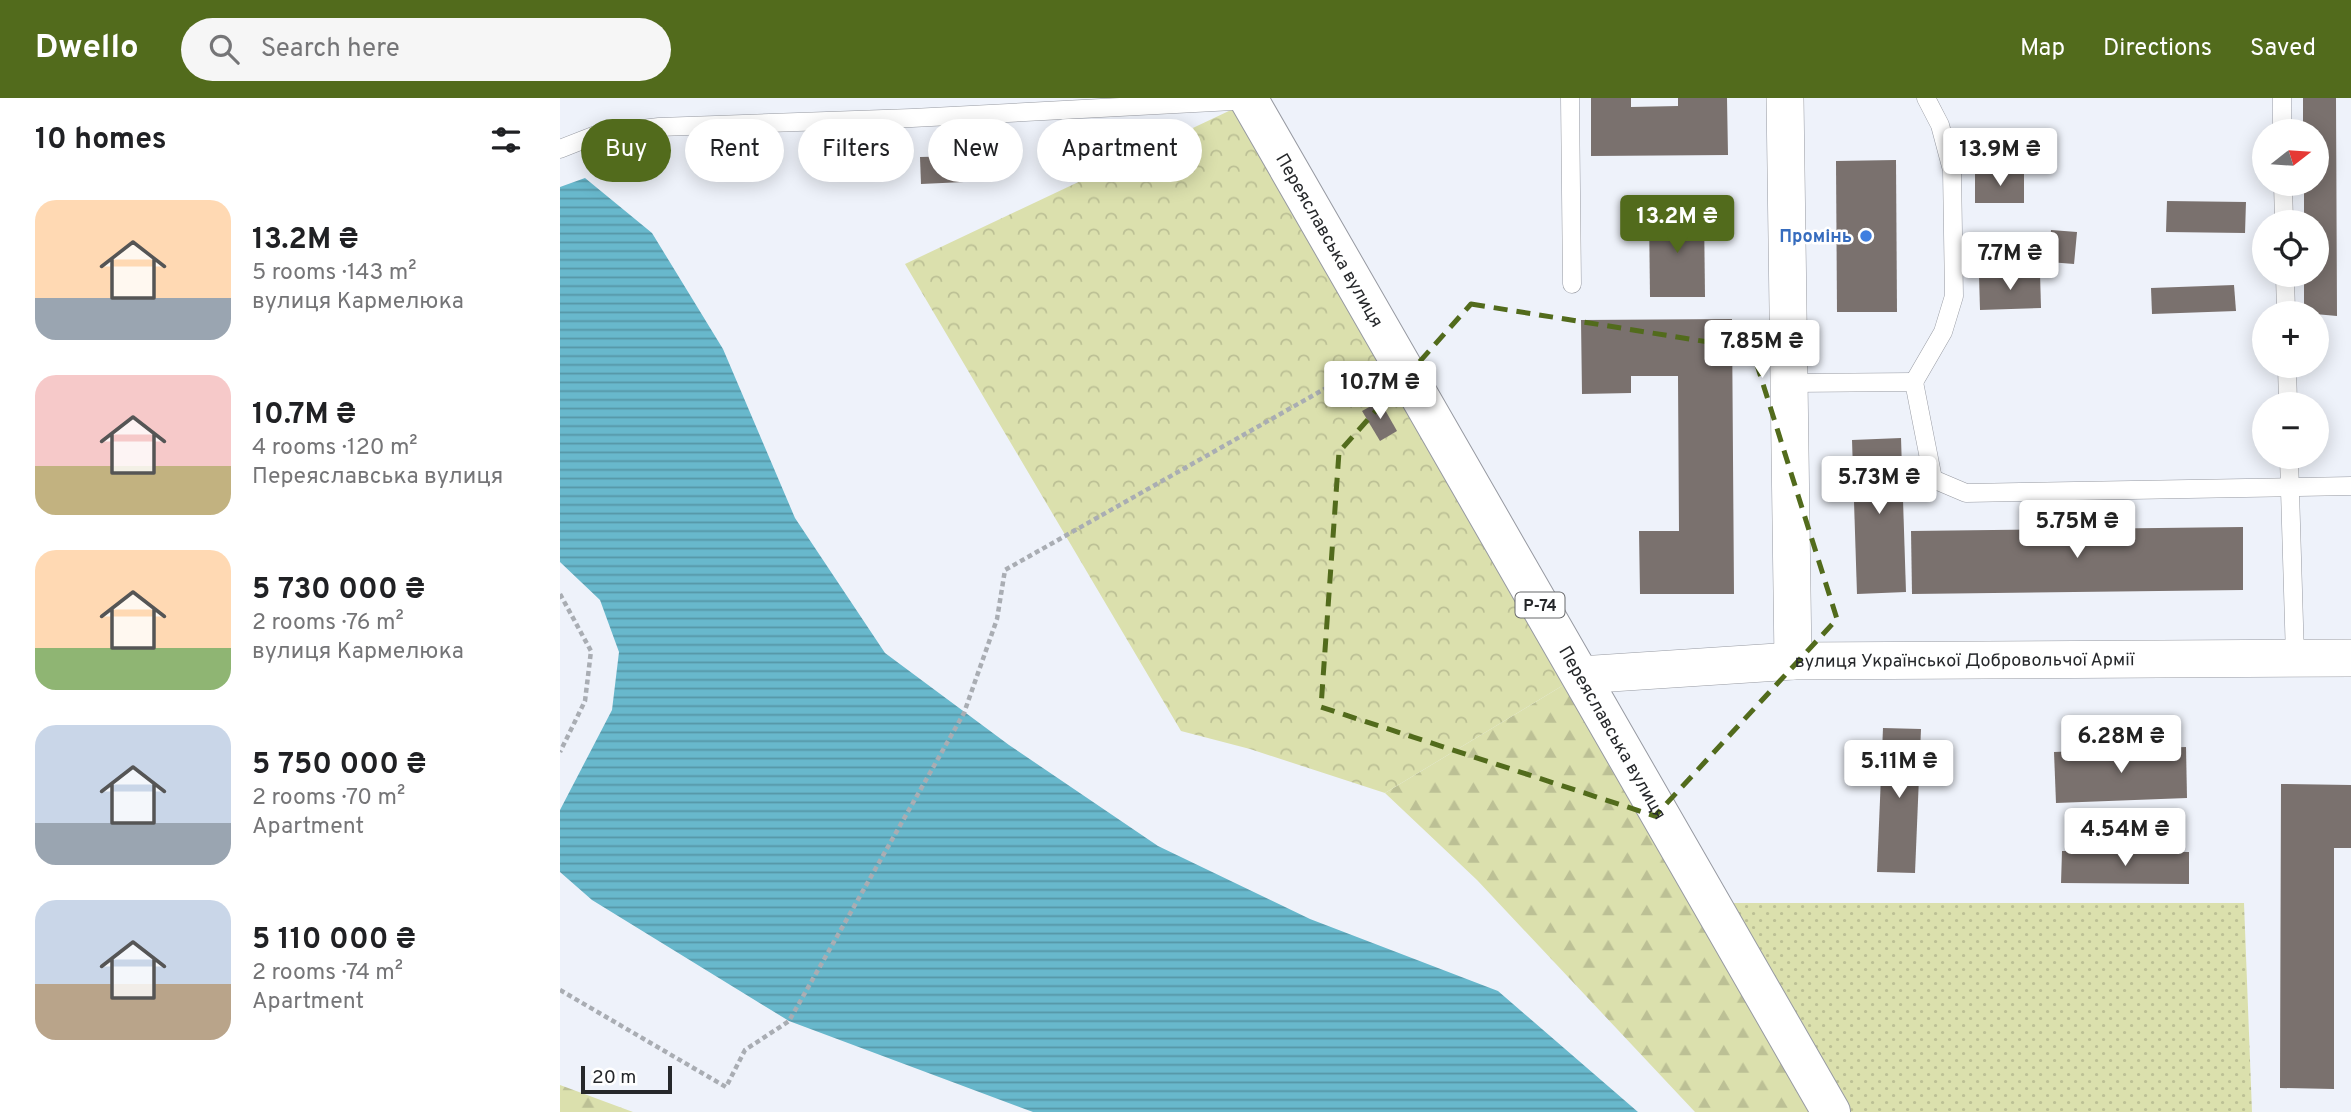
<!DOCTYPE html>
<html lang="en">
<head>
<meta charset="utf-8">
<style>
  :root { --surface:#fff; --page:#f6f6f6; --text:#202124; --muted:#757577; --accent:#526b1c }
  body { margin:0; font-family:Overpass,sans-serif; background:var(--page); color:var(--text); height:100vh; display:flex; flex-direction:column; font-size:26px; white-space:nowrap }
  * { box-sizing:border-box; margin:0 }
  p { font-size:23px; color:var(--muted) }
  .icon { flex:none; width:38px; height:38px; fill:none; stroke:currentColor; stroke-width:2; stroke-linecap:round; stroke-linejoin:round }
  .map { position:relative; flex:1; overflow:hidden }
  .details { display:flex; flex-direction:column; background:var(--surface); width:560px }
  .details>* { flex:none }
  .banner { position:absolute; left:21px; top:21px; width:665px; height:63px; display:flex; gap:14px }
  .needle { width:46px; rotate:73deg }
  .fabs { position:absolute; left:1692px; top:21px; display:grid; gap:14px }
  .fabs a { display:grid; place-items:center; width:77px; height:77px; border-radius:50%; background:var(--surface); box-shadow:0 4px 18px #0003; font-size:35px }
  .scale { position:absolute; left:21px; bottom:18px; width:91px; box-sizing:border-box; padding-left:7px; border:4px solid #26282b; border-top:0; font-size:19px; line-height:24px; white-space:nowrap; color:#26282b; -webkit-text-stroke:5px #fff; paint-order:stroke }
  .price { position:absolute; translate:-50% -60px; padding:0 16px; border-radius:7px; background:#fff; color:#222; font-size:23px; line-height:46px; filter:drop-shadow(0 2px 4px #0008) }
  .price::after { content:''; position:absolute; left:50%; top:42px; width:21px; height:16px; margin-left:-10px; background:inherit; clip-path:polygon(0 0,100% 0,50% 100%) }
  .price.current { background:var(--accent); color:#fff }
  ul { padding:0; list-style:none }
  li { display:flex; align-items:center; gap:21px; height:175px; padding:0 35px }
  li span { display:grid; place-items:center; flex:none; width:196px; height:140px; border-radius:21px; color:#555 }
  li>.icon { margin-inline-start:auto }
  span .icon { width:84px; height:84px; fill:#fffc; stroke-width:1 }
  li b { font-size:30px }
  h2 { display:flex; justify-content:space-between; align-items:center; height:84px; padding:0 35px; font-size:30px }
  .chip { padding:0 24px; border-radius:32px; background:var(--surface); box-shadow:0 4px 18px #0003; font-size:24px; line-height:63px }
  .chip.current { background:var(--accent); color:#fff }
  header { display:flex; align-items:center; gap:42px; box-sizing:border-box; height:98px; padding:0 35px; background:var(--accent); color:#fff }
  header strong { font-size:33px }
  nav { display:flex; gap:38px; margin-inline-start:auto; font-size:24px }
  .search { width:490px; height:63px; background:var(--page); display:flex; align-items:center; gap:18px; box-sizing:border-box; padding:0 24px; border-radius:38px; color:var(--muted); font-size:26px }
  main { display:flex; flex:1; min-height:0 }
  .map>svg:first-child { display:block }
  .grass { fill:url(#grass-dots) }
  .forest { fill:url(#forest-firs) }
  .park { fill:url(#park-crowns) }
  .water { fill:url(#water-rules) }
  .building { fill:#7a716e }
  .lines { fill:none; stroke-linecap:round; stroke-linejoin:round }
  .lane-casing { stroke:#979aa2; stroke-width:19 }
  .street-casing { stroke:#979aa2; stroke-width:38 }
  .primary-casing { stroke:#979aa2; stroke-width:40 }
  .path { stroke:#a9adb3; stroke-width:4.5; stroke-dasharray:5 3.5; stroke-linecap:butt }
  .lane { stroke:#fff; stroke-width:18 }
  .street { stroke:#fff; stroke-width:37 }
  .primary { stroke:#fff; stroke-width:38 }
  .marked { fill:none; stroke:#526b1c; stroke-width:5; stroke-dasharray:14 9; stroke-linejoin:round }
  .shop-dot { fill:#3f7fe0; stroke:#fff; stroke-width:2.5 }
  .labels { text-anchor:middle; stroke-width:5; stroke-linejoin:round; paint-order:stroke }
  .shield { fill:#fff; stroke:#67686b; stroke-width:2 }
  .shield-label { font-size:16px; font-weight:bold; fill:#26282b }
  .shop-label { font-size:18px; font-weight:bold; fill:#366cbe; stroke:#fff; text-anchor:end }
  .street-label { font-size:18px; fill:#26282b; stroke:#fff }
</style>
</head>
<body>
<header>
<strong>Dwello</strong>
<div class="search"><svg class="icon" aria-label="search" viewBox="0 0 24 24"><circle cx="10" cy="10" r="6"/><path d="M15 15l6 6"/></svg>Search here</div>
<nav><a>Map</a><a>Directions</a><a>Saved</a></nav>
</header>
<main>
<section class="details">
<h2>10 homes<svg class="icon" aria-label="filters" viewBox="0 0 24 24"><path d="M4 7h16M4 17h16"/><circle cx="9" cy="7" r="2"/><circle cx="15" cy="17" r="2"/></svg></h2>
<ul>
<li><span style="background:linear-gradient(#ffd9b3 70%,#9aa5b1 0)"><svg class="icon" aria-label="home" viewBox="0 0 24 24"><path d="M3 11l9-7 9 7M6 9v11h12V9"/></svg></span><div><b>13.2M ₴</b><p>5 rooms · 143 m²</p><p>вулиця Кармелюка</p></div></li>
<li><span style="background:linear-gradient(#f6c9c9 65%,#c2b280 0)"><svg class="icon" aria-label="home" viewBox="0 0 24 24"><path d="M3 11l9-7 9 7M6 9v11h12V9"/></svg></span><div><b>10.7M ₴</b><p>4 rooms · 120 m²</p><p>Переяславська вулиця</p></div></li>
<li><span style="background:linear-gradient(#ffd9b3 70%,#8fb573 0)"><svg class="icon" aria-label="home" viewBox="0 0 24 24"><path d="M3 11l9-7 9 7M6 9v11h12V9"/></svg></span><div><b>5 730 000 ₴</b><p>2 rooms · 76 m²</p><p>вулиця Кармелюка</p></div></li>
<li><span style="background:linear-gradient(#c9d6e8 70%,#9aa5b1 0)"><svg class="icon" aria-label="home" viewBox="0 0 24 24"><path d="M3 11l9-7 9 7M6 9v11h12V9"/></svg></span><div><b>5 750 000 ₴</b><p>2 rooms · 70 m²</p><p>Apartment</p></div></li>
<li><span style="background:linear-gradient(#c9d6e8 60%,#b9a48a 0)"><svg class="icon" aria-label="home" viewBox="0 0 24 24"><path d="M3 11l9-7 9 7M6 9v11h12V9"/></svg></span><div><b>5 110 000 ₴</b><p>2 rooms · 74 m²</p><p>Apartment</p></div></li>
</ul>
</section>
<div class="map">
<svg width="1791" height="1014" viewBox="0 0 1791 1014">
  <defs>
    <pattern id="grass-dots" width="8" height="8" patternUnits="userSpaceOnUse" patternTransform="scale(1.75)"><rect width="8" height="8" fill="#dbe0ad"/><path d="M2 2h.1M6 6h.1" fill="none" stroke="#bcc095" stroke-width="1.8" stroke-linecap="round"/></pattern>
    <pattern id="forest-firs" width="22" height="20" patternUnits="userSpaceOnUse" patternTransform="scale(1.75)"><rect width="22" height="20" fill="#dbe0ad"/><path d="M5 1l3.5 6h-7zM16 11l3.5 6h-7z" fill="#bcc095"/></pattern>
    <pattern id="park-crowns" width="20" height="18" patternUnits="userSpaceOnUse" patternTransform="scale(1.75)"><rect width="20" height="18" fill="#dbe0ad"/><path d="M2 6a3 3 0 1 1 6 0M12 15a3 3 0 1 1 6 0" fill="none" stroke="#bcc095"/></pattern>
    <pattern id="water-rules" width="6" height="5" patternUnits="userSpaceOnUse" patternTransform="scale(1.75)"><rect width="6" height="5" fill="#68b8cc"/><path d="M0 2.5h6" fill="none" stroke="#5596a6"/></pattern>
  </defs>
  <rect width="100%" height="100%" fill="#eef2fa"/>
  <polygon class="grass" points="1150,805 1684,805 1692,1014 1271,1014"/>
  <g class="forest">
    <polygon points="1020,577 1271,1014 1135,1014 917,782 825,695"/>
    <polygon points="0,987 73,1014 0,1014"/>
  </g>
  <polygon class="park" points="690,3 1020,577 825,695 690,651 621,633 345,166"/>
  <polygon class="water" points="25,80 92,135 163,251 235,420 325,555 449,647 598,748 750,821 938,893 1078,1014 473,1014 229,923 32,802 0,774 0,712 52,612 59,554 40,502 0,464 0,89"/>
  <g class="building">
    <polygon points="1031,0 1071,0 1071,9 1118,8 1118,0 1167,0 1168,57 1031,58"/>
    <polygon points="1743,0 1776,0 1777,218 1744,215 1744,177 1757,177 1757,124 1744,124 1744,86 1757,86 1757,33 1743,33"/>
    <polygon points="403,58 404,84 361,86 360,59"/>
    <polygon points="1336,62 1337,214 1277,214 1276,63"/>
    <polygon points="1464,74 1464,105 1415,105 1415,75"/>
    <polygon points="1607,103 1686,104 1685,135 1606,134"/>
    <polygon points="1089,114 1144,114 1145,199 1090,199"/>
    <polygon points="1491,132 1517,134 1514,166 1489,164"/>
    <polygon points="1480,175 1481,210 1420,212 1419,177"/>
    <polygon points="1674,187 1676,213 1592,216 1591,190"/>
    <polygon points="1172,221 1174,496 1080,496 1079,433 1119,433 1118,278 1071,278 1071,295 1022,296 1021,222"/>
    <polygon points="820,303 837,333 820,343 802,313"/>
    <polygon points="1341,340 1346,494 1297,496 1292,342"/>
    <polygon points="1683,429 1683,492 1352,496 1351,433"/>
    <polygon points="1323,630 1361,631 1355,775 1317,774"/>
    <polygon points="1626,649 1627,700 1496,705 1494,654"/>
    <polygon points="1721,686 1791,687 1791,750 1774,750 1774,991 1720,990"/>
    <polygon points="1502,753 1629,754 1629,786 1501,785"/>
  </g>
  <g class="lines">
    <defs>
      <g id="lane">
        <polyline points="1010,0 1012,186"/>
        <polyline points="1722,0 1722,33"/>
        <polyline points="0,51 38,36 99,29 352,20 692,2"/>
        <polyline points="1723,86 1724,124"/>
        <polyline points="1725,177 1726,215"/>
        <polyline points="1727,268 1728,306"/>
        <polyline points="1354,284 1383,234 1394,198 1392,72 1380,27 1366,0"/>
        <polyline points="1231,285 1354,284 1373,381 1406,395 1791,388"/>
        <polyline points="1729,359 1735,559"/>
      </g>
      <g id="street">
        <polyline points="1225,0 1233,563"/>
        <path id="s1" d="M 1020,577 L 1233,563 L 1791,560"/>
      </g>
      <g id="primary">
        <path id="s2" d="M 688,0 L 1271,1014"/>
      </g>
    </defs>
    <use href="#lane" class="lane-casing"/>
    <use href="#street" class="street-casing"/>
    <use href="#primary" class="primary-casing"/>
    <g class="path">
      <polyline points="0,496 31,553 25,603 0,654"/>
      <polyline points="0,892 166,989 185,952 229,923 404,615 437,521 445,472 805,268"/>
    </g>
    <use href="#lane" class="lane"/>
    <use href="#street" class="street"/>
    <use href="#primary" class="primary"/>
  </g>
  <path class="marked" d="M 911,206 L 1192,251 L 1277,521 L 1095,718 L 761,609 L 779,354 Z"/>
  <circle class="shop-dot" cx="1306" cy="138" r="7"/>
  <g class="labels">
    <rect class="shield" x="955.5" y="494.5" width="49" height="25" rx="5"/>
    <g class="shield-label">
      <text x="980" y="513">Р-74</text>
    </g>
    <g class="shop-label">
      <text x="1292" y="144">Промінь</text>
    </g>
    <g class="street-label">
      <text dy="6" stroke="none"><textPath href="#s2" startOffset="164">Переяславська вулиця</textPath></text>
      <text dy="6" stroke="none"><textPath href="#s1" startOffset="385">вулиця Української Добровольчої Армії</textPath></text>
      <text dy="6" stroke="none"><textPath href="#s2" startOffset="732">Переяславська вулиця</textPath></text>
    </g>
  </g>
</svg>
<div class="fabs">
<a><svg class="needle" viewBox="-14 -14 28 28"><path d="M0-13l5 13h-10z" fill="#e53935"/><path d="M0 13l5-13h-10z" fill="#757577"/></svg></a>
<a><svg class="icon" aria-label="locate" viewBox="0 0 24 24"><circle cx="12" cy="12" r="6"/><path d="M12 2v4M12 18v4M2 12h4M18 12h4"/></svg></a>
<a>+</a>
<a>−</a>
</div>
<div class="scale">20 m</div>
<b class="price" style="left:1440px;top:90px">13.9M ₴</b>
<b class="price current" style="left:1117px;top:157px">13.2M ₴</b>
<b class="price" style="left:1450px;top:194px">7.7M ₴</b>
<b class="price" style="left:1202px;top:282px">7.85M ₴</b>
<b class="price" style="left:820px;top:323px">10.7M ₴</b>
<b class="price" style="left:1319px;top:418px">5.73M ₴</b>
<b class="price" style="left:1517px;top:462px">5.75M ₴</b>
<b class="price" style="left:1561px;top:677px">6.28M ₴</b>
<b class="price" style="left:1339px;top:702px">5.11M ₴</b>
<b class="price" style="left:1565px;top:770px">4.54M ₴</b>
<div class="banner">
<a class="chip current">Buy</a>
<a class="chip">Rent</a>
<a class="chip">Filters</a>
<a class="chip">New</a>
<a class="chip">Apartment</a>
</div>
</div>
</main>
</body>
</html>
